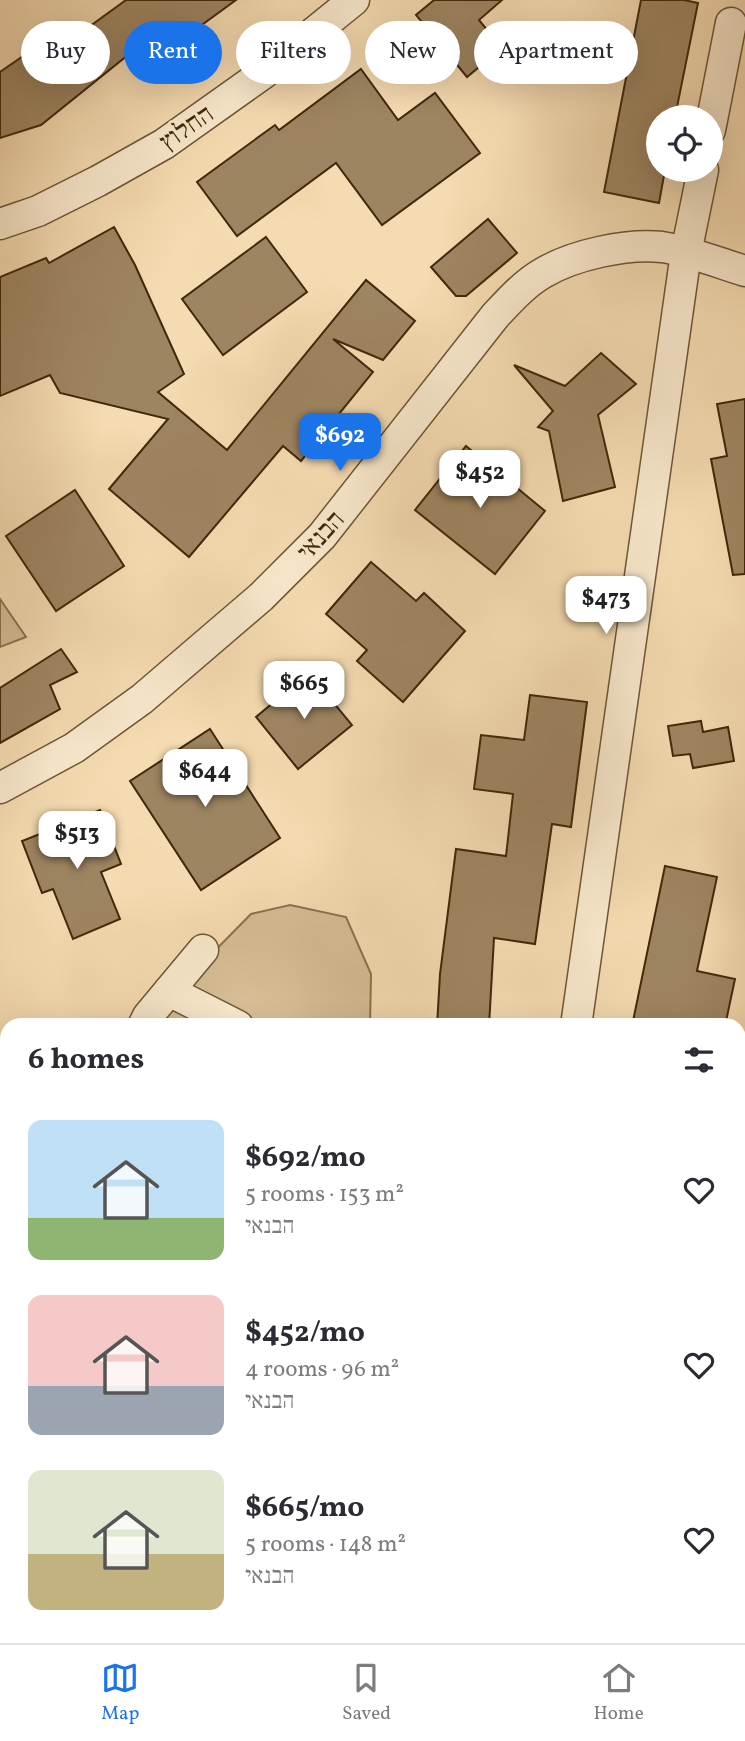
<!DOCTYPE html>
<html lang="en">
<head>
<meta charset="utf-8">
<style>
  :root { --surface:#fff; --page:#f7f7f7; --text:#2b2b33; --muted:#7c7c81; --line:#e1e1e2; --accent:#1a73e8 }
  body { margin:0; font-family:Vollkorn,"Frank Ruhl Libre",serif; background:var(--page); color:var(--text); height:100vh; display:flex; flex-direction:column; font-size:26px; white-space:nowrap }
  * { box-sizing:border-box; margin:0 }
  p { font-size:23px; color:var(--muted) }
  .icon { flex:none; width:38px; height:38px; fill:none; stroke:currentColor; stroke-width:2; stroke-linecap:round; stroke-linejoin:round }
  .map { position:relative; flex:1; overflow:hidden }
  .details { position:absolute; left:0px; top:1018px; width:746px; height:625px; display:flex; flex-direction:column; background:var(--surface); border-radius:21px 21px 0 0; box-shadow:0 7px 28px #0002 }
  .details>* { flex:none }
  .hud { position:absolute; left:21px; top:21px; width:704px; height:63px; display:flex; gap:14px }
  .controls { position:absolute; left:646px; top:105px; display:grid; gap:14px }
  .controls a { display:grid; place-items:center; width:77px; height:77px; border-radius:50%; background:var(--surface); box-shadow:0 7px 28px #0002; font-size:35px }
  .price { position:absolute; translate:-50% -60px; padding:0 16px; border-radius:14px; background:#fff; color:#222; font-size:23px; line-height:46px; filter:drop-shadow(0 2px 4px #0008) }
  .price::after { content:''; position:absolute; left:50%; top:42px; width:21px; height:16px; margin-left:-10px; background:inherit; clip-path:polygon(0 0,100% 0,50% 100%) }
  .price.on { background:var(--accent); color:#fff }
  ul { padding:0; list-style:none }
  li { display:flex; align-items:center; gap:21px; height:175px; padding:0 28px }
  li span { display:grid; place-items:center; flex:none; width:196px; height:140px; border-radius:14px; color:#555 }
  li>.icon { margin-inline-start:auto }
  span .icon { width:84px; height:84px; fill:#fffc; stroke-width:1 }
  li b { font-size:30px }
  h2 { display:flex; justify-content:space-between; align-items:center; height:84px; padding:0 28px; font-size:30px }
  .pill { padding:0 24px; border-radius:32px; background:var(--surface); box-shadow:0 7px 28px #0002; font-size:24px; line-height:63px }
  .pill.on { background:var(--accent); color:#fff }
  .menu { display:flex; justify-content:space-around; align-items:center; height:98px; border-top:2px solid var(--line); background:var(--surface); font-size:19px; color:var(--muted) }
  .menu a { display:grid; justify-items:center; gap:4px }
  .menu .on { color:var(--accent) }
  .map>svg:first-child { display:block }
  .green { fill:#d6bd95; stroke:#8b7250; stroke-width:2 }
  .building { fill:#9e8561; stroke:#40280a; stroke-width:2 }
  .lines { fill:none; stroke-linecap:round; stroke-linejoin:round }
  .minor-casing { stroke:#6d5534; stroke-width:33 }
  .highway-casing { stroke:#40280a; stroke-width:42 }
  .path { stroke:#40280a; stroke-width:4.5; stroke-dasharray:2 3.5; stroke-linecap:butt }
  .minor { stroke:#f8e8cc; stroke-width:30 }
  .highway { stroke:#f5dbb1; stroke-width:38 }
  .labels { text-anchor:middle; stroke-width:5; stroke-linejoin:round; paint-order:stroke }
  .street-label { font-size:26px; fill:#40280a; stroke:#f8e8cc }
</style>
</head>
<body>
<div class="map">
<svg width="745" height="1643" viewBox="0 0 745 1643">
  <rect width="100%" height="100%" fill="#f5dbb1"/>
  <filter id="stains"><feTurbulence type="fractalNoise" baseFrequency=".00286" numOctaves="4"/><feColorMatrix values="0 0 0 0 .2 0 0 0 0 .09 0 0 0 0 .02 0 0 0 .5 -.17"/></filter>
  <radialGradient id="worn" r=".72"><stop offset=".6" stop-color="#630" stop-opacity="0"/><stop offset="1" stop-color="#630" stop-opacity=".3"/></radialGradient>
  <g class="green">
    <polygon points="0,599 26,637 0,647"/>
    <polygon points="290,905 346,917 371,974 370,1025 151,1026 192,974 251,914"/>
    <polygon points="739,1169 745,1173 745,1485 738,1484"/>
    <polygon points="7,1241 7,1504 0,1505 0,1243"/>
    <polygon points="506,1636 520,1636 607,1643 505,1643"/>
  </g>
  <g class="building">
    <polygon points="126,0 236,0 144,67 133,51 41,125 0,138 0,72 67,26 75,37"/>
    <polygon points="434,0 502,0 479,20 502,48 467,77 416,15"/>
    <polygon points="641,0 684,0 698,3 675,117 658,117 658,170 665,170 659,203 604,192"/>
    <polygon points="361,69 398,120 435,93 480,153 382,225 336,163 237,236 197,182 275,125 279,130"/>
    <polygon points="488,219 517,253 466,296 456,296 431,267"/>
    <polygon points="114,227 135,265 184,374 158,392 227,450 366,280 415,321 383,360 333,339 373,372 301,461 283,446 189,557 109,489 168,419 60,393 50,375 0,396 0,277 46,258 49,263"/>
    <polygon points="266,237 307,292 223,355 182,299"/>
    <polygon points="601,353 636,384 598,415 615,487 563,501 549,431 538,427 553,411 514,365 565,386"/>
    <polygon points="745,399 745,574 733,575 711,459 727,456 717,404"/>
    <polygon points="466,446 545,511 495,574 415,510"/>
    <polygon points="75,490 124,566 56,611 6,536"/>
    <polygon points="371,562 416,601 424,593 465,631 403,702 357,661 367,650 326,614"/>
    <polygon points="61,649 77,672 50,685 60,709 0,743 0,688"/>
    <polygon points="309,673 352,725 298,769 256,717"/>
    <polygon points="530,695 587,702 571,827 552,824 535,944 494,938 489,1026 437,1026 440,974 456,849 506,856 513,794 474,789 481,735 524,740"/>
    <polygon points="701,721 703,732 728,727 734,761 693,768 690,754 673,756 668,726"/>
    <polygon points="210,729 280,838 201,890 130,781"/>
    <polygon points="100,810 121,864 101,872 120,919 73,939 53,889 42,893 22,841"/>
    <polygon points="665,866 717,877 697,971 735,979 725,1026 632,1026"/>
  </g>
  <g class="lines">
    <defs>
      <g id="minor">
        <polyline points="710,130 731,23"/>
        <polyline points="0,224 38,211 98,181 164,144 264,73 354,0"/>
        <path d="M 0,788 L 74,748 L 142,699 L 261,597 L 322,536 L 495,316 C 509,301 524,284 543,273 C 573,255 627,243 662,247 C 689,251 719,263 745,271"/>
        <polyline points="169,991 238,1026"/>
        <polyline points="143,1026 148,1016 203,950"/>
        <polyline points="576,1026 686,253 703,170"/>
        <polyline points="738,1137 745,1141"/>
        <polyline points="0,1232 7,1230"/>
      </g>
      <g id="highway">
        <polyline points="738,1540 745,1541"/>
        <polyline points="0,1552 7,1551"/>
        <polyline points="738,1619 745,1619"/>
        <polyline points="0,1630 7,1629"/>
      </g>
    </defs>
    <use href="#minor" class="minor-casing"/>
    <use href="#highway" class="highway-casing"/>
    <g class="path">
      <polyline points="738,1300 745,1301"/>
      <polyline points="0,1367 7,1364"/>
      <polyline points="0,1443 7,1439"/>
      <polyline points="494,1643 494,1636"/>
    </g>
    <use href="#minor" class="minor"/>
    <use href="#highway" class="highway"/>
  </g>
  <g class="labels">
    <g class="street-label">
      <text transform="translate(186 127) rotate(-35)" y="9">החלוץ</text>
      <text transform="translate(320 535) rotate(-48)" y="9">הבנאי</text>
    </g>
  </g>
  <rect width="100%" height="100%" filter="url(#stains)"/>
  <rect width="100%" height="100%" fill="url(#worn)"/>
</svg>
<div class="controls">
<a><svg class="icon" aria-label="locate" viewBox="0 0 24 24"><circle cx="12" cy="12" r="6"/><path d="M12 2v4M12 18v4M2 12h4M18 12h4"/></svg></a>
</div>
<b class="price on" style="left:340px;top:473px">$692</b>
<b class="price" style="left:480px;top:510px">$452</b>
<b class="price" style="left:606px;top:636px">$473</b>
<b class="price" style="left:304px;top:721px">$665</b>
<b class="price" style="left:205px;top:809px">$644</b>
<b class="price" style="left:77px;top:871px">$513</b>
<div class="hud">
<a class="pill">Buy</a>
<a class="pill on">Rent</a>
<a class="pill">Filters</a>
<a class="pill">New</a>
<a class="pill">Apartment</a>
</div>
<section class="details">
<h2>6 homes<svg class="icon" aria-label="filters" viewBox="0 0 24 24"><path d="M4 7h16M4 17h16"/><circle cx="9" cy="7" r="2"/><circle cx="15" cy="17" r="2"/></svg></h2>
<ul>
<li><span style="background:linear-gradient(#bfe0f5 70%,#8fb573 0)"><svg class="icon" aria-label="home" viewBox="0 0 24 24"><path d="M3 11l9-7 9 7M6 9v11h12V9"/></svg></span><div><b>$692/mo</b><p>5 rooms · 153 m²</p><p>הבנאי</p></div><svg class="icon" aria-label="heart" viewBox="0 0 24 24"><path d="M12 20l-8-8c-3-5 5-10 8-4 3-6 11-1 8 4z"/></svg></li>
<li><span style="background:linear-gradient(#f6c9c9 65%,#9aa5b1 0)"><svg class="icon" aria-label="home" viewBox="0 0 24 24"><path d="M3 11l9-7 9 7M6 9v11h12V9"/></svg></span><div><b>$452/mo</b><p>4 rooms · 96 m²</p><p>הבנאי</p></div><svg class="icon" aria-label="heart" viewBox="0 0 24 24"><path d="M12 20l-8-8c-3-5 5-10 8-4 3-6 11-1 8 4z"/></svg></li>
<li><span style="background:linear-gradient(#dfe7d0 60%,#c2b280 0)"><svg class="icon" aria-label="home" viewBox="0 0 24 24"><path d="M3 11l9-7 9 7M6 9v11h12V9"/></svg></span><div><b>$665/mo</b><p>5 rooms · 148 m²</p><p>הבנאי</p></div><svg class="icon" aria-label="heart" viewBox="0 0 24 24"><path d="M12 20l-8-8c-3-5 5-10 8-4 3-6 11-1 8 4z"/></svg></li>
</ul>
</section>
</div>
<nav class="menu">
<a class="on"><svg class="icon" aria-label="map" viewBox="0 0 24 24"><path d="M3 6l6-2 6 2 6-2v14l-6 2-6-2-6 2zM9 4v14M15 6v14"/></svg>Map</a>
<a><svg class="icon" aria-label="saved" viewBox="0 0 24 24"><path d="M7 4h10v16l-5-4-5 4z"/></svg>Saved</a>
<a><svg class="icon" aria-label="home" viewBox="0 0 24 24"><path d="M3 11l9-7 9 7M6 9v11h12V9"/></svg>Home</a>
</nav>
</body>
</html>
